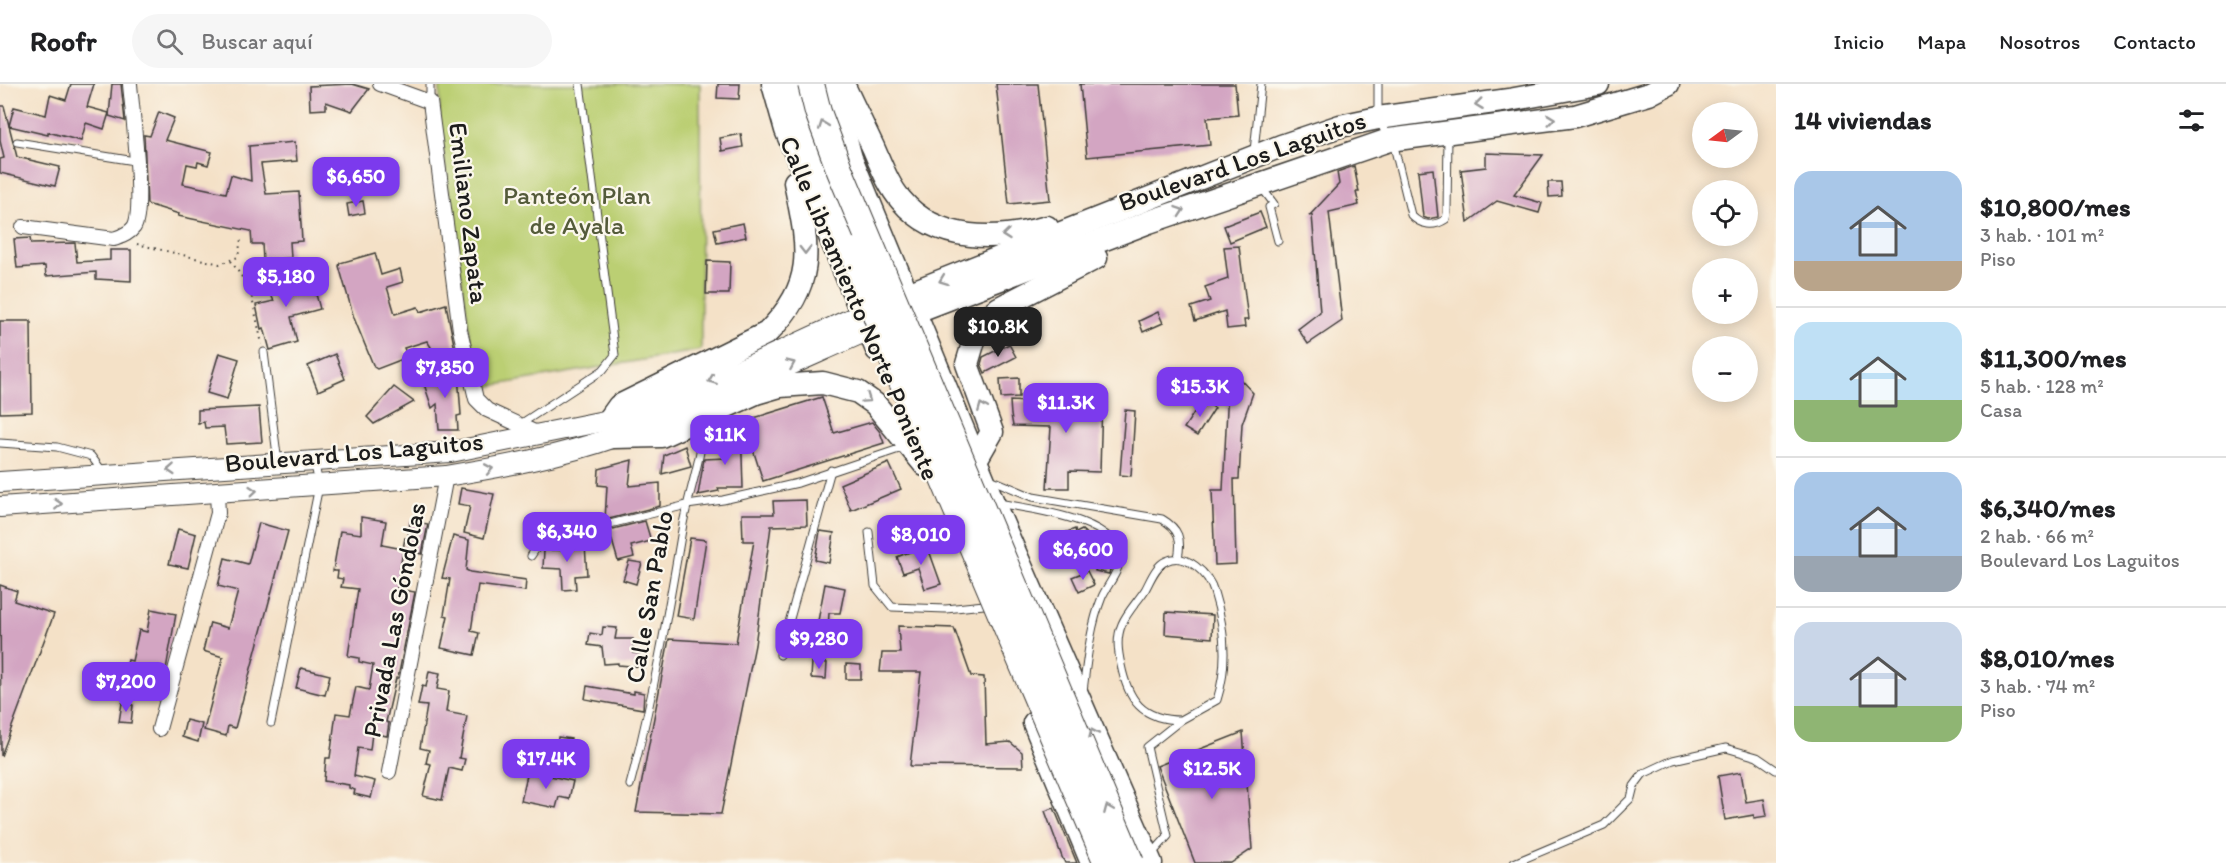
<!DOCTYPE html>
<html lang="es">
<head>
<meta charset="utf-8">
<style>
  :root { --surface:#fff; --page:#f6f6f6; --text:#202124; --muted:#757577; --line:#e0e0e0; --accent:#7c3aed }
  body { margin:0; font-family:Itim,sans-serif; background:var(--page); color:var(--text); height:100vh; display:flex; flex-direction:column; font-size:22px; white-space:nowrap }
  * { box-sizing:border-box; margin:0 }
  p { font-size:20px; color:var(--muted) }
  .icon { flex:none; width:33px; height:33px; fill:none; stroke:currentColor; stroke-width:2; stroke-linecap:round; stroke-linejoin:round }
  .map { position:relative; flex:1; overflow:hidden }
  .side { display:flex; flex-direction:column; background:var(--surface); width:450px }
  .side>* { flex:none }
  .needle { width:39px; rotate:255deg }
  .controls { position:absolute; left:1692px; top:18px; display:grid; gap:12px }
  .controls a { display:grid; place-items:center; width:66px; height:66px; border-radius:50%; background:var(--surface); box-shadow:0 3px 15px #0003; font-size:30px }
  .price { position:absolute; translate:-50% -51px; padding:0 14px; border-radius:12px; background:var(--accent); color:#fff; font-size:20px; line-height:39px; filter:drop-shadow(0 2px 3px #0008) }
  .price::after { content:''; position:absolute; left:50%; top:36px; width:18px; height:14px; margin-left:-9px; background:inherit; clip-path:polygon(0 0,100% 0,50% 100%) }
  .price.on { background:#222; color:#fff }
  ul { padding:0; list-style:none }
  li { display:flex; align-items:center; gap:18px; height:150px; padding:0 18px }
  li+li { border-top:2px solid var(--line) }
  li span { display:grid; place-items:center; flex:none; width:168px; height:120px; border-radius:18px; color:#555 }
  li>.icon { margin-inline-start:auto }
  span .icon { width:72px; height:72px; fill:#fffc; stroke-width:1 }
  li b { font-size:26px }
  h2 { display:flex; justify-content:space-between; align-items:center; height:72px; padding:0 18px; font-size:26px }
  header { display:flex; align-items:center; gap:36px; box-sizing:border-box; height:84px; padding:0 30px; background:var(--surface); border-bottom:2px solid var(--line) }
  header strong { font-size:28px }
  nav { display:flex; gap:33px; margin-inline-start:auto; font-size:21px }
  .search { width:420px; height:54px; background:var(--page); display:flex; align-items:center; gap:15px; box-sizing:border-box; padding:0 21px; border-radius:33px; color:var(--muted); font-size:22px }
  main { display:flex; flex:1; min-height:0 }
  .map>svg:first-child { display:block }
  .green { fill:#bbcf73; stroke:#6c7648; stroke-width:1.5 }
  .building { fill:#d3a5c2 }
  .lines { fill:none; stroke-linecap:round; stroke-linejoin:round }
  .lane-casing { stroke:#3c3a36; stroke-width:9 }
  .street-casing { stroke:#3c3a36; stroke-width:16 }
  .secondary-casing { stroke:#3c3a36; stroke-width:22 }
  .primary-casing { stroke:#3c3a36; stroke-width:25 }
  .highway-casing { stroke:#3c3a36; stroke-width:28 }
  .path { stroke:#3c3a36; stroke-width:2; stroke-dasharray:1.5 4.5; stroke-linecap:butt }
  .lane { stroke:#fff; stroke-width:7 }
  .street { stroke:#fff; stroke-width:14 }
  .secondary { stroke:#fff; stroke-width:20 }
  .primary { stroke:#fff; stroke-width:22 }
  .highway { stroke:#fff; stroke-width:26 }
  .highway-bridge-casing { stroke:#3c3a36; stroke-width:28; stroke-linecap:butt }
  .highway-bridge { stroke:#fff; stroke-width:26 }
  .oneway { stroke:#999 }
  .labels { text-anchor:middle; stroke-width:4.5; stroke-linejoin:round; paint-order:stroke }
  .street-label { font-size:26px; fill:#1c1c1c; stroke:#fbf7ec }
  .park-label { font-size:26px; fill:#545b3a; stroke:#fbf7ec }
</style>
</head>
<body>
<header>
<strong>Roofr</strong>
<div class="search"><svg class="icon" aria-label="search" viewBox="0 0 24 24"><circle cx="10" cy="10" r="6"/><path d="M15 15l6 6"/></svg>Buscar aquí</div>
<nav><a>Inicio</a><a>Mapa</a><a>Nosotros</a><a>Contacto</a></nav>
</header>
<main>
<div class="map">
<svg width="1776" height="779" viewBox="0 0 1776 779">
  <rect width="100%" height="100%" fill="#fbf7ec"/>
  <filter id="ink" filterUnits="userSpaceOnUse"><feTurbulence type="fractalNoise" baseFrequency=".0167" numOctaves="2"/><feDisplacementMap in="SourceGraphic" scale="12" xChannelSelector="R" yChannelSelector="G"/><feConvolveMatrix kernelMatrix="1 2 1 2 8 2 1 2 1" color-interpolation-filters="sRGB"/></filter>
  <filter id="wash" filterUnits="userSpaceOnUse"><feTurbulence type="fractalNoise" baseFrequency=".008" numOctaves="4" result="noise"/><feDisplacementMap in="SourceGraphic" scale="24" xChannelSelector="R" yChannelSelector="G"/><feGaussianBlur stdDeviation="1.35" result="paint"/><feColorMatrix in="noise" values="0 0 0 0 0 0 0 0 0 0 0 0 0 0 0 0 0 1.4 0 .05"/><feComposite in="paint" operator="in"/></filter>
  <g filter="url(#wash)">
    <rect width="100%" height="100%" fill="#f4e1c7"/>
    <polygon class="green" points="440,0 700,0 701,266 478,304 439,40"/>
    <g id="blocks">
      <g class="building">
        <polygon points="71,0 94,0 87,23 109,29 104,45 86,39 81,57 48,48 48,51 9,42 14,23 46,31 50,11 66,16"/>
        <polygon points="112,0 121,0 125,37 109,32"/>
        <polygon points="352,0 369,5 352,27 326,18 326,25 310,26 309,2"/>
        <polygon points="718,0 740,0 739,15 717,14"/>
        <polygon points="996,0 1038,0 1050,116 1009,120"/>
        <polygon points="1080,0 1235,0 1238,31 1207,34 1210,61 1087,73"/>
        <polygon points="0,22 4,22 17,73 60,83 55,102 0,89 0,75 4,74 0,57"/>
        <polygon points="159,28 174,34 165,56 212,68 208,81 198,78 197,82 187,80 183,100 226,109 231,91 251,97 249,62 295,58 297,77 261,80 266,110 299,108 302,157 290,158 291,174 263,176 262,160 252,160 251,147 178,132 179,130 147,120 144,51 150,52"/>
        <polygon points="741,50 743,63 722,67 720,54"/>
        <polygon points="1486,69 1543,71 1514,111 1542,119 1539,129 1497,117 1468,138 1461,86 1486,83"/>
        <polygon points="1354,82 1359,108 1356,108 1359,121 1329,128 1342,237 1308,260 1298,245 1320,228 1312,131 1309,132 1339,100 1337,88"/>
        <polygon points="1433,85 1438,133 1428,135 1423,133 1418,87"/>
        <polygon points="1548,98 1561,98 1562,112 1549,113"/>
        <polygon points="363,117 365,129 349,132 347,120"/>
        <polygon points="1260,128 1266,143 1230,158 1224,142"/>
        <polygon points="743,139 746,153 717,159 714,145"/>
        <polygon points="30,154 31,160 75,159 77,178 110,176 110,166 131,166 131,197 96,195 96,188 46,192 45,182 17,184 14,155"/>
        <polygon points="1239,162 1248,236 1244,236 1245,243 1227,245 1225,227 1195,237 1191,223 1210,217 1205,203 1228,195 1224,163"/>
        <polygon points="375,169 381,191 400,185 403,198 387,203 395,230 418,223 420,228 446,220 455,266 420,276 431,263 427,257 404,264 408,273 377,285 374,283 354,234 339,182 340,179"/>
        <polygon points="707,177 730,178 729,210 706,210"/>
        <polygon points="310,188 320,225 291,233 297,258 270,266 264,244 261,245 256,221 274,217 264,197"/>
        <polygon points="1158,228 1163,239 1143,248 1139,237"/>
        <polygon points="0,237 31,237 32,328 0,329"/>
        <polygon points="1009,260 1016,273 985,289 981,280 983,273"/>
        <polygon points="219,269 239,275 227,315 207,309"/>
        <polygon points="335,270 345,295 318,307 308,282"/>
        <polygon points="458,290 461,331 457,332 458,346 439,346 437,320 432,324 422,294"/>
        <polygon points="1236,291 1253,309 1242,340 1239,395 1234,395 1236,480 1215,481 1212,406 1223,406 1228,304"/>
        <polygon points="1019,294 1019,313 1001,314 1000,295"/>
        <polygon points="394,303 414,318 374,340 367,333"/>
        <polygon points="822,313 834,349 872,338 880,348 884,359 763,397 744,337"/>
        <polygon points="1053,313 1102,315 1100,388 1069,387 1069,404 1047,404 1051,343 1013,342 1011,331 1010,317 1053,319"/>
        <polygon points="1202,316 1215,324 1197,352 1184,344"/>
        <polygon points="259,323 262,358 226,360 224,343 205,344 204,338 198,339 198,326"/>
        <polygon points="1125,326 1135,327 1131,392 1120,391"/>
        <polygon points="741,341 743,404 718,404 719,407 698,411 704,375 726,374 729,370 724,344"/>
        <polygon points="685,362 691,382 662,390 664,371"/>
        <polygon points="632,376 629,402 660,399 660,422 605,436 607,402 598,401 599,385"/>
        <polygon points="889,379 901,405 851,426 840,400"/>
        <polygon points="461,404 494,410 484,454 464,449 470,422 458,420"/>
        <polygon points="806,416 807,441 771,442 755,561 721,730 636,728 669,555 736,559 754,457 743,457 742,430 774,430 773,417"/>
        <polygon points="361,433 386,437 382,461 403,465 405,454 408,455 410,437 428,440 422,470 403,466 397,505 415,508 398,594 396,594 386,638 389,639 387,652 372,649 370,666 358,664 354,692 375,697 371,714 354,710 355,706 349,704 349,701 324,697 326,674 330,674 336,629 350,631 356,603 369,606 373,581 359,578 359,574 348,572 358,505 341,503 343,495 337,494 338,487 333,487 340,447 361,450"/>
        <polygon points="645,437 651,457 631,462 634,473 618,477 609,446"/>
        <polygon points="259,439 288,447 235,644 228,642 226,652 204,646 223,573 203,567 210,539 228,544 238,507 218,502 225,474 248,480"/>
        <polygon points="178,445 196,450 188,484 169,480"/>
        <polygon points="1075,445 1076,449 1082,446 1091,454 1056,471 1053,464 1054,453"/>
        <polygon points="820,447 834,449 829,479 815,476"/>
        <polygon points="453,452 469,456 466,486 470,488 526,496 525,507 478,501 471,547 479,549 474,571 441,564 448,532 444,531 450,495 442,494"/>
        <polygon points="690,454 706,456 694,535 676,532"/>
        <polygon points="585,461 587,491 575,492 576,505 563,506 562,485 543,484 544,466 562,466 562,462"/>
        <polygon points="927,461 941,500 925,505 918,484 903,489 897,473"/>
        <polygon points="1098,471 1113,473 1109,490 1095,487"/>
        <polygon points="629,477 642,479 636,500 623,496"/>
        <polygon points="1087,487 1094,501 1079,508 1072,493"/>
        <polygon points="825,500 845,504 840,529 829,529 827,561 814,558"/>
        <polygon points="0,501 17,507 14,517 54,530 1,672"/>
        <polygon points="151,525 176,530 166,585 143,582 140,595 124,592 128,576 132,577 139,546 147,548"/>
        <polygon points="1166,528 1213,531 1212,554 1165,550"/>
        <polygon points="898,542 954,544 971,592 984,593 986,660 1010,658 1022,668 1023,683 910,682 921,588 880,588 882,569 900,569"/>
        <polygon points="603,543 617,544 615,555 633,555 633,569 646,570 645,583 618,581 618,579 604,580 602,563 588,561 590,549 602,551"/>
        <polygon points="812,578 827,579 826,595 811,594"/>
        <polygon points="846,580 861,581 861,595 846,595"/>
        <polygon points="301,584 330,591 325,611 296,604"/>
        <polygon points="429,587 440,589 437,605 449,607 446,628 467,632 459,674 465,675 462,687 449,684 442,716 423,712 431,680 426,679 429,666 420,664 427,622 418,621 422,602 426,603"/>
        <polygon points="587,602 634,610 634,607 644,609 643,625 585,615"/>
        <polygon points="122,619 133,621 131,639 119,638"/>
        <polygon points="186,636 202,640 198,658 182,653"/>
        <polygon points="1243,648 1252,765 1231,779 1195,779 1157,682"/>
        <polygon points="558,653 571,655 568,673 556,671"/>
        <polygon points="528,687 573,697 569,715 559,713 556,724 521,717"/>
        <polygon points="1741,688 1746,718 1764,715 1767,732 1754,734 1754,731 1725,736 1718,692"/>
        <polygon points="1054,724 1077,779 1065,779 1062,773 1045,727"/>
      </g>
    </g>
  </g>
  <g filter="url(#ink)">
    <use href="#blocks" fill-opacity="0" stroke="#3c3a36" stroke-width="1.5"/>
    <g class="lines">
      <defs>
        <g id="lane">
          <polyline points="1378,0 1378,34 1388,54"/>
          <polyline points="430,18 430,0"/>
          <polyline points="17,58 135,77"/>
          <path d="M 1393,58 L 1411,131 C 1421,142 1434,143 1446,135 L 1447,129 L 1448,51"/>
          <polyline points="1254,67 1261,0"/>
          <polyline points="1262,104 1274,120 1269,123 1278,157"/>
          <polyline points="264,268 278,379"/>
          <polyline points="519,341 603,286 615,271 580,0"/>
          <polyline points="0,359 57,363 91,372 103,388"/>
          <path d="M 990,395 L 1033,413 L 1162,435 C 1179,445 1182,455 1178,474"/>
          <path d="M 998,419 C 1027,425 1121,434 1119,476 C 1119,489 1107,501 1102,513 C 1090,543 1087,576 1083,607"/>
          <polyline points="869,448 875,502 892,523 946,525 984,521"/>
          <polyline points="531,472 541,457 687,421 723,416 798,399 905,363"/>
          <polyline points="780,571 831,386"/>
          <polyline points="271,639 319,402 315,380"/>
          <path d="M 630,701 C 653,615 668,528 683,440 C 690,405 702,373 704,337"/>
          <path d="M 1150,772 L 1168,752 L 1147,663 L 1181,636 L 1217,616 C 1228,581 1225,543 1214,508 C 1209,490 1186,467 1166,477 C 1156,481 1150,497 1145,506 C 1138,517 1127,528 1122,540 C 1116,554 1118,567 1121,581 C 1128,616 1142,636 1181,636"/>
          <polyline points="1514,779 1604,741 1631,714 1634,702 1643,690 1673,676 1726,664 1757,673 1776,686"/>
        </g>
        <g id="street">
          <polyline points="380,0 430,18 460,246 476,315 487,326 539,350"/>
          <path d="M 23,143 L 114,155 C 122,152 129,150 134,143 C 145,126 132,25 130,0"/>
          <polyline points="159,645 218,429 217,410"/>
          <polyline points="389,688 446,392"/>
        </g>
        <g id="secondary">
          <polyline points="0,398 451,368 609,336 753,280 861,230"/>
          <path d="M 0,423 L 446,392 C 502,383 561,372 615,353 C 702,322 785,283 869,246"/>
        </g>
        <g id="primary">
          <polyline points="773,0 786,46 877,266"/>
          <polyline points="831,0 851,74 993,418 1151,779"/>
          <path d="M 843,0 C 853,21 863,42 873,63 C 881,81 888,101 901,116 C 937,159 998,157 1047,143"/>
          <polyline points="895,215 1281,62 1340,42 1378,34 1509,16 1598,0"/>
          <polyline points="901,233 1149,138 1389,56 1575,32 1649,10 1668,0"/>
          <path d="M 609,336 L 619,322 L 767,249 C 818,198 808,163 795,98"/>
          <polyline points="613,353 661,352 756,309 780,302 823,299 858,308 875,320 925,381"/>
          <polyline points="976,376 992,348 967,280 978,243 999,224 1096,174"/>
          <polyline points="1034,639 1092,779"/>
        </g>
        <polyline id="highway" points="789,0 809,65 852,167"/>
      </defs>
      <use href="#lane" class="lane-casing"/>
      <use href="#street" class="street-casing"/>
      <use href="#secondary" class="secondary-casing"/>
      <use href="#primary" class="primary-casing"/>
      <use href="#highway" class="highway-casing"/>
      <g class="path">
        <polyline points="137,160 220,180 238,173 241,155"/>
        <polyline points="231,177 250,205 262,260"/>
      </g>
      <use href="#lane" class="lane"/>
      <use href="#street" class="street"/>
      <use href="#secondary" class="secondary"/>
      <use href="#primary" class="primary"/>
      <use href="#highway" class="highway"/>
      <defs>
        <g id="highway-bridge">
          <polyline points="811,0 818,28 840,87 1131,779"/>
          <polyline points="852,167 894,279 1107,779"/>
        </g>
      </defs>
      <use href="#highway-bridge" class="highway-bridge-casing"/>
      <use href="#highway-bridge" class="highway-bridge"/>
    </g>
    <defs><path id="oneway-chevron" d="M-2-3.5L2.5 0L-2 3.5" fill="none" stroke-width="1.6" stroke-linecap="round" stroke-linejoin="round" transform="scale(1.5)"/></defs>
    <g class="oneway">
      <use href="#oneway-chevron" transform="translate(1479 20) rotate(173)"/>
      <use href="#oneway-chevron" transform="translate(1551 35) rotate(-7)"/>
      <use href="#oneway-chevron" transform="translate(823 41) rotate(-110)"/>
      <use href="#oneway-chevron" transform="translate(1180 127) rotate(-19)"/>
      <use href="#oneway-chevron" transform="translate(1006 151) rotate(174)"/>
      <use href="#oneway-chevron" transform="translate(805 166) rotate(90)"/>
      <use href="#oneway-chevron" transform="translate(943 196) rotate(159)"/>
      <use href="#oneway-chevron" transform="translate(791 280) rotate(-24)"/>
      <use href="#oneway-chevron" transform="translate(712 296) rotate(159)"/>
      <use href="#oneway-chevron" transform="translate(867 315) rotate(35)"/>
      <use href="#oneway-chevron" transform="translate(982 323) rotate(-112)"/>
      <use href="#oneway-chevron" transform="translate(489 385) rotate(-10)"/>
      <use href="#oneway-chevron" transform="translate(171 386) rotate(176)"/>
      <use href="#oneway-chevron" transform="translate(253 407) rotate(-5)"/>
      <use href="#oneway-chevron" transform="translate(58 420) rotate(-3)"/>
      <use href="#oneway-chevron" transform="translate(1093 649) rotate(-114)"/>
      <use href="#oneway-chevron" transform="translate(1108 725) rotate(-113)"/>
    </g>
  </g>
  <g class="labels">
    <g class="street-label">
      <text transform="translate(1242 77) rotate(-19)" y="9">Boulevard Los Laguitos</text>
      <text transform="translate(469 129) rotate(83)" y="9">Emiliano Zapata</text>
      <text transform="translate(860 224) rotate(67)" y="9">Calle Libramiento Norte Poniente</text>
      <text transform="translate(354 368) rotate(-5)" y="9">Boulevard Los Laguitos</text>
      <text transform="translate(649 513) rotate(-80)" y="9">Calle San Pablo</text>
      <text transform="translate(394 536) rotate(-79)" y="9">Privada Las Góndolas</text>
    </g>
    <g class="park-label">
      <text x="577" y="120">Panteón Plan<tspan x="577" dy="30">de Ayala</tspan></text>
    </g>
  </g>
</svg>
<div class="controls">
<a><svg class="needle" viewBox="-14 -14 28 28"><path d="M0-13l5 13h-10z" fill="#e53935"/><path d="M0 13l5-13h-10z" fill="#757577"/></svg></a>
<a><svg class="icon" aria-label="locate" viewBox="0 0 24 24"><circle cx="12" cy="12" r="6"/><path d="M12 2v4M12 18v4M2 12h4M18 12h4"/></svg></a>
<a>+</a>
<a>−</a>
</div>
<b class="price" style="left:356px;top:124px">$6,650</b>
<b class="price" style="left:286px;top:224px">$5,180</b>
<b class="price on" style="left:998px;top:274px">$10.8K</b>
<b class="price" style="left:445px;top:315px">$7,850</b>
<b class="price" style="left:1200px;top:334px">$15.3K</b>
<b class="price" style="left:1066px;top:350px">$11.3K</b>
<b class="price" style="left:725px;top:382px">$11K</b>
<b class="price" style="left:567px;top:479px">$6,340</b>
<b class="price" style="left:921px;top:482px">$8,010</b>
<b class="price" style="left:1083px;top:497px">$6,600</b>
<b class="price" style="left:819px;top:586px">$9,280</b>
<b class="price" style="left:126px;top:629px">$7,200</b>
<b class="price" style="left:546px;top:706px">$17.4K</b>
<b class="price" style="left:1212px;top:716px">$12.5K</b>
</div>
<section class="side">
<h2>14 viviendas<svg class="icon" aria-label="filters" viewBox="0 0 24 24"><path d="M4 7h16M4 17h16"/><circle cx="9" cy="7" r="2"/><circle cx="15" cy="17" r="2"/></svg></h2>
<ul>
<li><span style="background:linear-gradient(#a9c7e8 75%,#b9a48a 0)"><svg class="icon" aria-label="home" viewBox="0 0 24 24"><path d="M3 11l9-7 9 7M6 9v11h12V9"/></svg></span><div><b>$10,800/mes</b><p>3 hab. · 101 m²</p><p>Piso</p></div></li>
<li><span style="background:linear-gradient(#bfe0f5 65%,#8fb573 0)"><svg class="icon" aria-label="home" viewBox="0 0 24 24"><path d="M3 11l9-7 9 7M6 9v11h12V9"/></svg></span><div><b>$11,300/mes</b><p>5 hab. · 128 m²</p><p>Casa</p></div></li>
<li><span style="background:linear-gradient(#a9c7e8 70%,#9aa5b1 0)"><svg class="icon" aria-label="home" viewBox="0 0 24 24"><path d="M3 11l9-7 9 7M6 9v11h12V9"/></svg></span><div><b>$6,340/mes</b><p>2 hab. · 66 m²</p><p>Boulevard Los Laguitos</p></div></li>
<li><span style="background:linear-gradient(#c9d6e8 70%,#8fb573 0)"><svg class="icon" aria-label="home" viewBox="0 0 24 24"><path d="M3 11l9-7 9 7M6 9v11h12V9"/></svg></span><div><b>$8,010/mes</b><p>3 hab. · 74 m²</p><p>Piso</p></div></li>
</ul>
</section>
</main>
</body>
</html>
